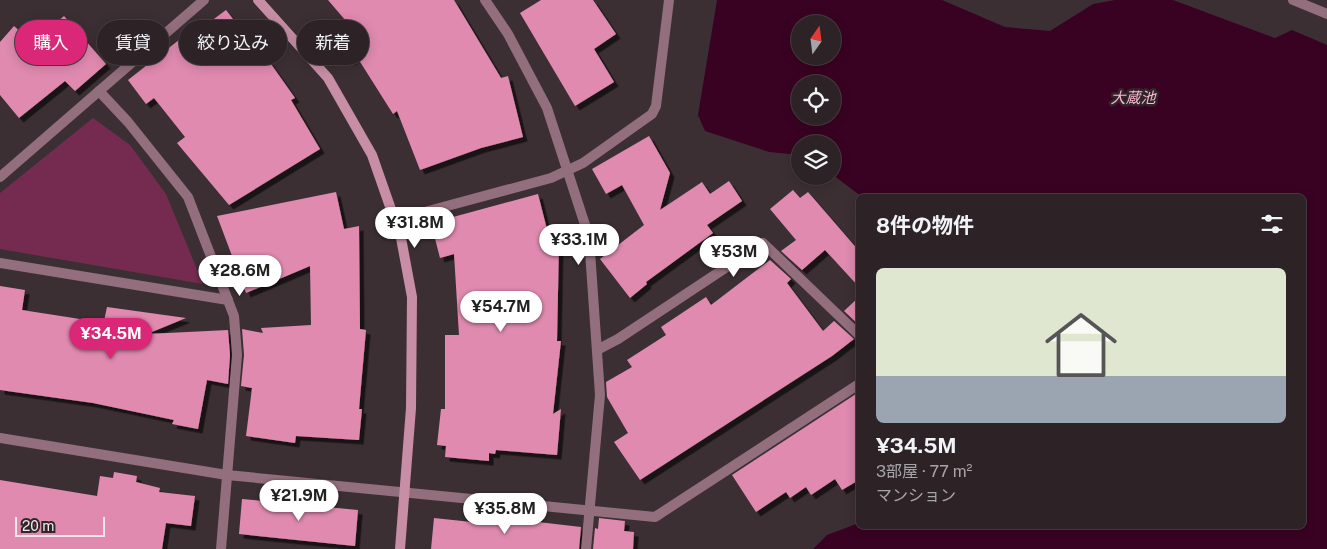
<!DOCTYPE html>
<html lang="ja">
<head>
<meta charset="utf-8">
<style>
  :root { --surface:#2d2327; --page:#352b2f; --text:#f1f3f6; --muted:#a7a4a7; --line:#484044; --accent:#db2777 }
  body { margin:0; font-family:"Public Sans","Noto Sans JP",sans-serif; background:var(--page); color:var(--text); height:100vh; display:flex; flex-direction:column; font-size:19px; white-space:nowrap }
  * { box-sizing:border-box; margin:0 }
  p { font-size:16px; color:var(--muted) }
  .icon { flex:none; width:28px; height:28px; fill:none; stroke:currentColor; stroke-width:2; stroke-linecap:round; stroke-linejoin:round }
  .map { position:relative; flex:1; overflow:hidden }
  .drawer { position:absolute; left:856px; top:194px; width:450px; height:335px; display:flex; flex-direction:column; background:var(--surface); border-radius:8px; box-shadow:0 2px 12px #0003,0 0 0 1px var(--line) }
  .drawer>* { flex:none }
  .guide { position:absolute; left:15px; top:20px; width:475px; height:45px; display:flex; gap:10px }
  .needle { width:32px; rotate:14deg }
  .buttons { position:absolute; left:791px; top:15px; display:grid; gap:10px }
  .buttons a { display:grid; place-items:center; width:50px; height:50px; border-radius:50%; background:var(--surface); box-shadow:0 2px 12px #0003,0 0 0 1px var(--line); font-size:25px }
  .scale { position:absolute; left:15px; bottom:12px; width:90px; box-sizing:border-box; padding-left:5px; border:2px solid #f0e7ea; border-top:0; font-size:14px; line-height:18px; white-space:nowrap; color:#f0e7ea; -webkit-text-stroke:4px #31252a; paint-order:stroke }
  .price { position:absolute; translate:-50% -42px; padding:0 11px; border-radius:18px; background:#fff; color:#222; font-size:16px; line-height:32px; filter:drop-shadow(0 1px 2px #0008) }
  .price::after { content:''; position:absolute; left:50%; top:30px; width:15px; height:11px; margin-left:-8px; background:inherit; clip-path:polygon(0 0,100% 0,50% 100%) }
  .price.selected { background:var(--accent); color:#fff }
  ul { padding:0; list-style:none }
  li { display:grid; align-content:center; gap:10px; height:265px; padding:0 20px }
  li span { display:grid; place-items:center; height:155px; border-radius:8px; color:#555 }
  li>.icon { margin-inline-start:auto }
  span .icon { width:90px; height:90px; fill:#fffc; stroke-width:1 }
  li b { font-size:21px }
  h2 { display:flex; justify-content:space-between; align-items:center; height:60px; padding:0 20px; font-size:21px }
  .pill { padding:0 18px; border-radius:22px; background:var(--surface); box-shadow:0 2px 12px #0003,0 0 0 1px var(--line); font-size:18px; line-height:45px }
  .pill.selected { background:var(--accent); color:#fff }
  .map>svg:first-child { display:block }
  .green { fill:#742b4f }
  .water { fill:#3a0222; fill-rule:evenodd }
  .building { fill:#e08ab0; filter:url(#shadow) }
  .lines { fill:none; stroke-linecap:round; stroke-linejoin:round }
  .street { stroke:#936e7d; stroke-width:10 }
  .secondary { stroke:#c88ea6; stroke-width:10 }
  .labels { text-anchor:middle; stroke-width:5; stroke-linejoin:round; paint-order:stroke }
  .water-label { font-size:15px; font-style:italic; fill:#fbb7d3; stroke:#31252a }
</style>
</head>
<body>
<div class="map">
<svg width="1327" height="549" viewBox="0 0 1327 549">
  <defs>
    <filter id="shadow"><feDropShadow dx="4.5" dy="4.5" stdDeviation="0" flood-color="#0009"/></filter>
  </defs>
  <rect width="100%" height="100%" fill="#3c2f34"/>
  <polygon class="green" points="93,118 130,145 166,194 203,284 0,249 0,193"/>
  <path class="water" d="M 717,0 L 942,0 L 1005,27 L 1050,31 L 1093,4 L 1115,0 L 1173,0 L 1275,38 L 1292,30 L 1327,45 L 1327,549 L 813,549 L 827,535 L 859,523 L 859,526 L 1304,526 L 1304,196 L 861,196 L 833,175 L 832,144 L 800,144 L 800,155 L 769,152 L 705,131 L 698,115 ZM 800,24 L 832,24 L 832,56 L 800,56 ZM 800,84 L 832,84 L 832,116 L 800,116 Z"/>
  <g class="building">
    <polygon points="328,0 454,0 501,78 508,76 523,137 481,148 420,170 397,111 393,114 357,57 350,61 331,30 346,21"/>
    <polygon points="541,0 593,0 616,34 594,49 614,82 575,106 520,13"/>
    <polygon points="226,10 264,59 266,57 295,98 291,100 320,149 229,205 177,143 185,137 154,98 146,104 128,80 184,36 187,39"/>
    <polygon points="64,16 106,64 75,91 65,81 19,118 0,95 0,42 14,26 33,43"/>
    <polygon points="649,136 670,173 660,210 702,182 710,194 729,181 742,201 707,225 713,233 646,282 647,284 630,298 600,259 644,225 622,185 606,194 592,169"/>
    <polygon points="793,190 800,198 808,192 859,251 859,287 825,250 802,270 781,251 796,240 770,209"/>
    <polygon points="336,192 344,229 359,226 360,329 366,330 359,409 362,409 359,440 296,436 295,443 246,436 252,388 241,386 244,355 242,329 263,333 261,328 311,325 310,266 246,293 217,216"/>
    <polygon points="538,194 551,245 559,244 557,341 561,341 553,414 561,409 557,455 496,450 495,454 489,453 489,461 445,457 446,446 437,445 441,409 445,409 445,335 459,335 454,254 440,258 431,223"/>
    <polygon points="770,260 791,279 787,283 823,331 834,321 854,339 832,356 640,480 614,442 628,433 607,397 606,382 632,367 627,360 666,335 661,327 706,297 711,305"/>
    <polygon points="0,286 25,290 22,310 93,321 94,319 104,321 107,307 186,318 147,334 228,330 230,355 228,384 207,380 198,429 172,424 174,420 93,403 0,390"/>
    <polygon points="859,297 859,325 844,311"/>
    <polygon points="859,392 859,480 842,490 835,479 811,495 806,487 790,498 786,492 756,512 732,475"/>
    <polygon points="114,472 137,476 136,482 160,488 159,492 195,496 191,526 166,523 162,549 0,549 0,480 97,496 100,476 113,478"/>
    <polygon points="242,499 358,510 355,546 239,534"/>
    <polygon points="510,512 539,514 538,522 581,527 579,549 431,549 434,518 509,526"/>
    <polygon points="599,518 625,521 624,531 634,532 633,549 593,549 595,528 598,529"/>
  </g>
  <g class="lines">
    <g class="street">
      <polyline points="485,0 508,34 547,108 589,237 600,395 586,549"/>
      <polyline points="1293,0 1327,14"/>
      <polyline points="99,91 128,122 188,197 234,316 237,355 221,549"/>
      <polyline points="0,177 204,0"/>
      <polyline points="395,220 551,178 583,163 652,114 656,106 669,0"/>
      <polyline points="0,263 228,300"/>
      <polyline points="597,350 618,339 763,243 859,335"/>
      <polyline points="0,438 227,475 655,517 859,384"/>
    </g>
    <polyline class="secondary" points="258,0 328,78 372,155 401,238 412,297 411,408 400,549"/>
  </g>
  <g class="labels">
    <g class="water-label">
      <text x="1133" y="103">大蔵池</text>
    </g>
  </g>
</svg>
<div class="buttons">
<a><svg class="needle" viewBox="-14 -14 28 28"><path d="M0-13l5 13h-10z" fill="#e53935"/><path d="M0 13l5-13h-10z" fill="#a7a4a7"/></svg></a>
<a><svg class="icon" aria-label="locate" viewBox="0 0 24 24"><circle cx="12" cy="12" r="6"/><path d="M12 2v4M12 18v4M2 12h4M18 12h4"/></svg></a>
<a><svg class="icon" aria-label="layers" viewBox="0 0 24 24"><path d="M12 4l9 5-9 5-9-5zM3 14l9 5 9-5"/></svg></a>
</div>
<div class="scale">20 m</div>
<b class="price" style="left:415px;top:249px">¥31.8M</b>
<b class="price" style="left:579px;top:266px">¥33.1M</b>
<b class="price" style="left:734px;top:278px">¥53M</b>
<b class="price" style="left:240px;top:297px">¥28.6M</b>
<b class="price" style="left:501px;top:333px">¥54.7M</b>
<b class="price selected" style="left:111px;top:360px">¥34.5M</b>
<b class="price" style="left:299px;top:522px">¥21.9M</b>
<b class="price" style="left:505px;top:535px">¥35.8M</b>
<div class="guide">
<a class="pill selected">購入</a>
<a class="pill">賃貸</a>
<a class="pill">絞り込み</a>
<a class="pill">新着</a>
</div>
<section class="drawer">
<h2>8件の物件<svg class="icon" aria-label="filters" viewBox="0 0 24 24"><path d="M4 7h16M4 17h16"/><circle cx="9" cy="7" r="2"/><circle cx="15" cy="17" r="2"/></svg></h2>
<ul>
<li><span style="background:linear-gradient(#dfe7d0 70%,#9aa5b1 0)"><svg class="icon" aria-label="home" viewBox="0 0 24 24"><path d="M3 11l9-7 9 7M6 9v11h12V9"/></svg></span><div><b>¥34.5M</b><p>3部屋 · 77 m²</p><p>マンション</p></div></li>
</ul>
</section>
</div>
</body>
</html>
